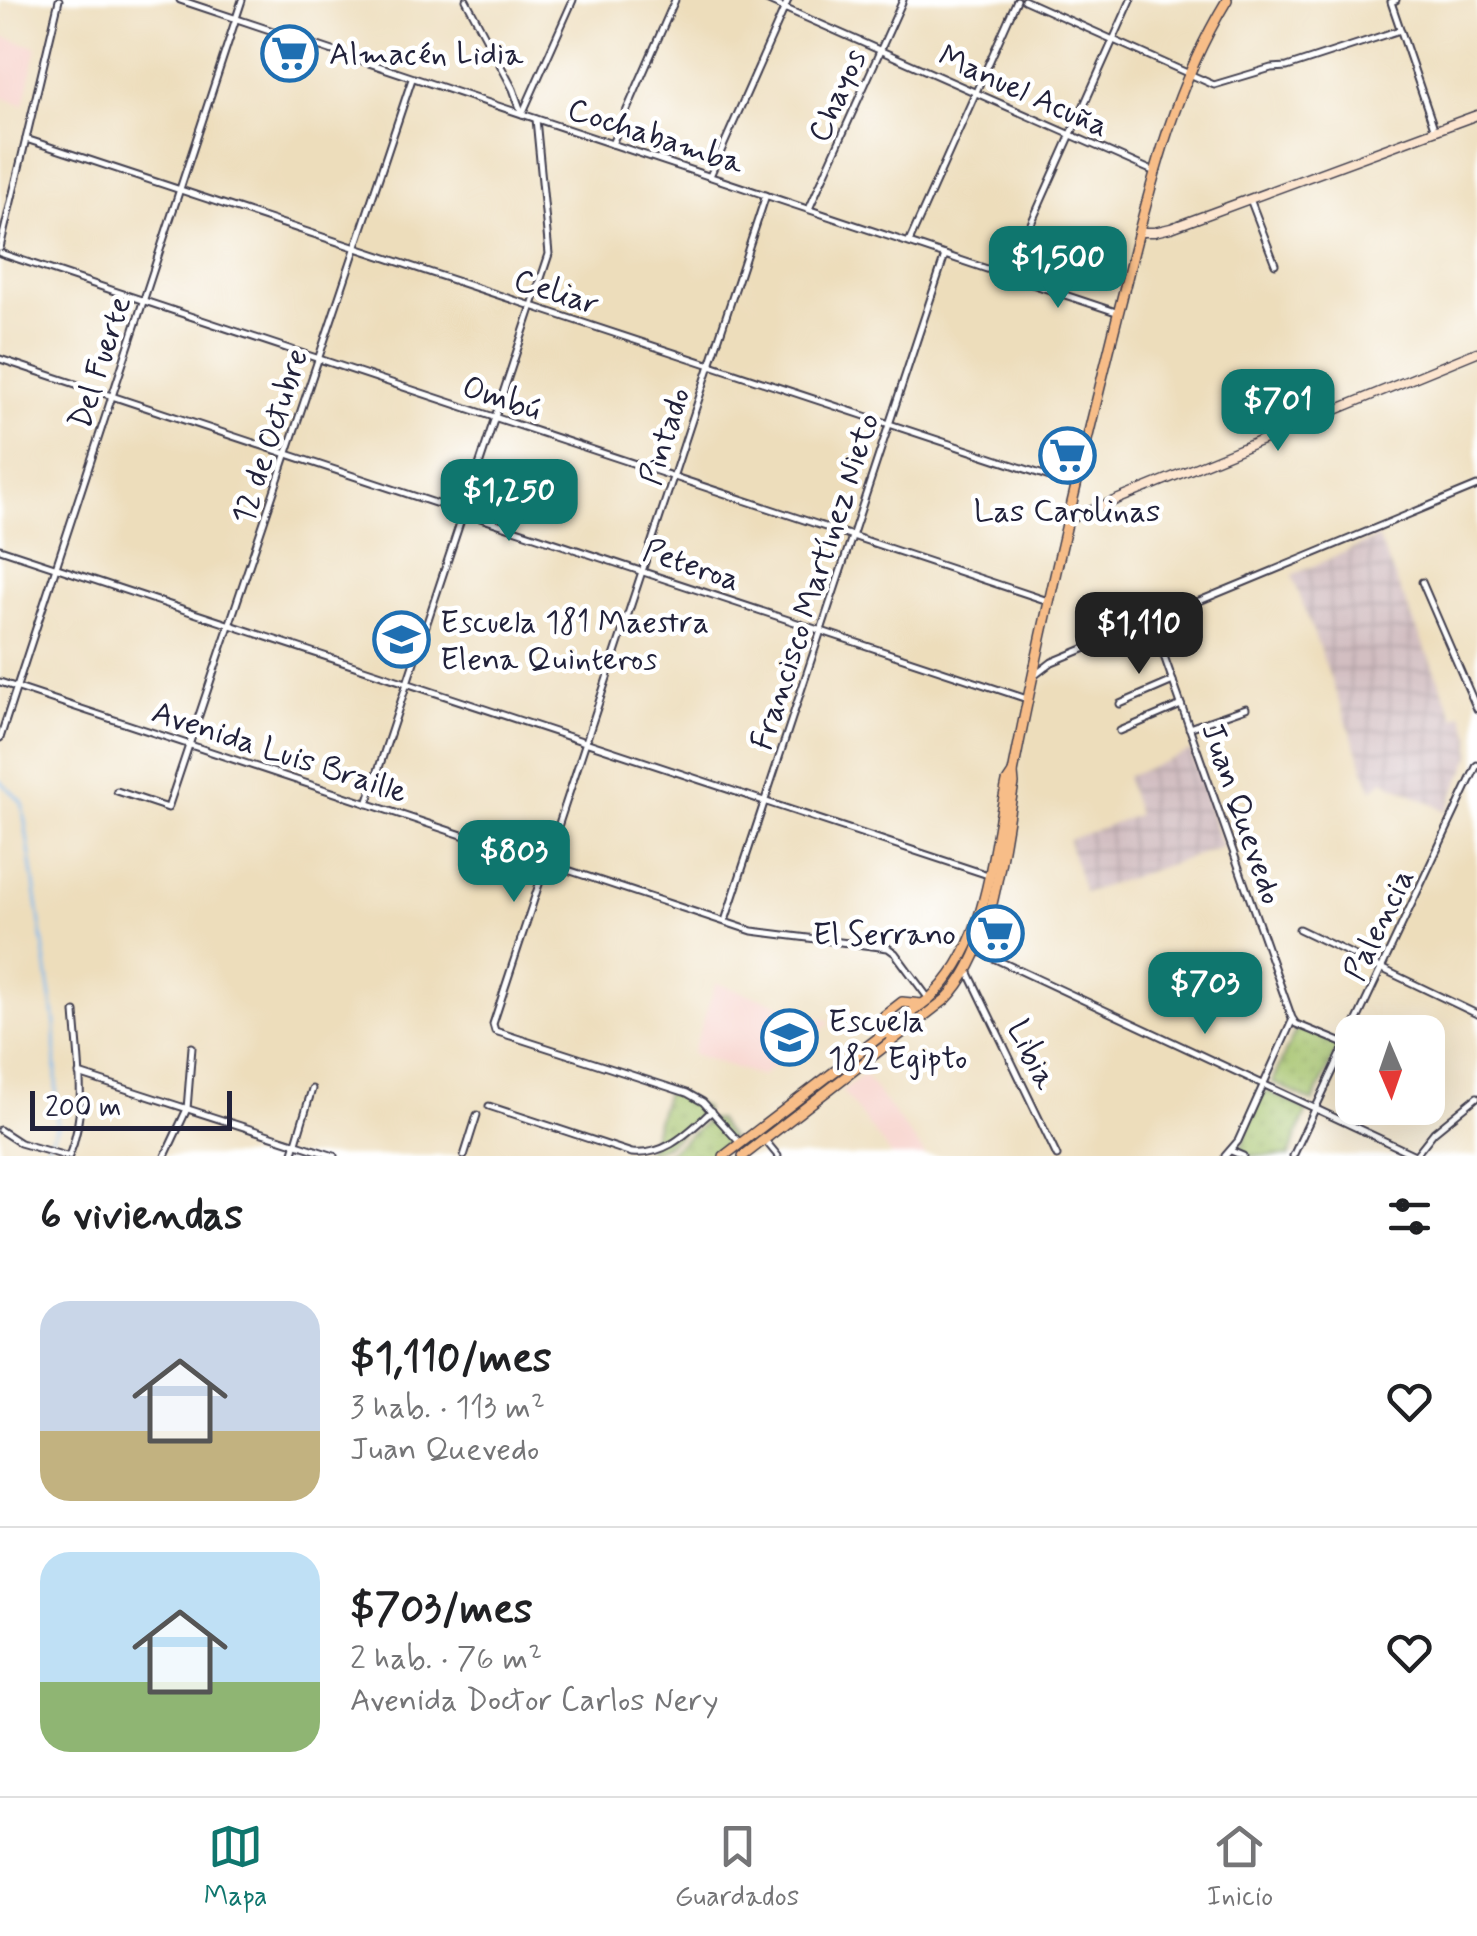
<!DOCTYPE html>
<html lang="es">
<head>
<meta charset="utf-8">
<style>
  :root { --surface:#fff; --page:#f2f2f2; --text:#202124; --muted:#757577; --line:#e0e0e0; --accent:#0f766e }
  body { margin:0; font-family:Mynerve,sans-serif; background:var(--page); color:var(--text); height:100vh; display:flex; flex-direction:column; font-size:38px; white-space:nowrap }
  * { box-sizing:border-box; margin:0 }
  p { font-size:32px; color:var(--muted) }
  .icon { flex:none; width:55px; height:55px; fill:none; stroke:currentColor; stroke-width:2; stroke-linecap:round; stroke-linejoin:round }
  .map { position:relative; height:1156px; overflow:hidden }
  .side { display:flex; flex-direction:column; background:var(--surface); flex:1 }
  .side>* { flex:none }
  .needle { width:65px; rotate:178deg }
  .tools { position:absolute; left:1335px; top:1015px; display:grid; gap:20px }
  .tools a { display:grid; place-items:center; width:110px; height:110px; border-radius:20px; background:var(--surface); box-shadow:0 10px 40px #0002; font-size:50px }
  .scale { position:absolute; left:30px; bottom:25px; width:202px; box-sizing:border-box; padding-left:10px; border:5px solid #22223b; border-top:0; font-size:28px; line-height:35px; white-space:nowrap; color:#22223b; -webkit-text-stroke:8px #fff; paint-order:stroke }
  .price { position:absolute; translate:-50% -85px; padding:0 22px; border-radius:20px; background:var(--accent); color:#fff; font-size:32px; line-height:65px; filter:drop-shadow(0 2px 5px #0008) }
  .price::after { content:''; position:absolute; left:50%; top:60px; width:30px; height:22px; margin-left:-15px; background:inherit; clip-path:polygon(0 0,100% 0,50% 100%) }
  .price.current { background:#222; color:#fff }
  ul { padding:0; list-style:none }
  li { display:flex; align-items:center; gap:30px; height:250px; padding:0 40px }
  li+li { border-top:2px solid var(--line) }
  li span { display:grid; place-items:center; flex:none; width:280px; height:200px; border-radius:30px; color:#555 }
  li>.icon { margin-inline-start:auto }
  span .icon { width:120px; height:120px; fill:#fffc; stroke-width:1 }
  li b { font-size:42px }
  h2 { display:flex; justify-content:space-between; align-items:center; height:120px; padding:0 40px; font-size:42px }
  .menu { display:flex; justify-content:space-around; align-items:center; height:140px; border-top:2px solid var(--line); background:var(--surface); font-size:28px; color:var(--muted) }
  .menu a { display:grid; justify-items:center; gap:5px }
  .menu .current { color:var(--accent) }
  .map>svg:first-child { display:block }
  .built { fill:#f7d0c9 }
  .industrial { fill:url(#industrial-grid) }
  .grass { fill:url(#grass-dots); stroke:#637252; stroke-width:2.5 }
  .lines { fill:none; stroke-linecap:round; stroke-linejoin:round }
  .stream { stroke:#7ab8ee; stroke-width:2.5 }
  .street-casing { stroke:#403e4e; stroke-width:9 }
  .secondary-casing { stroke:#403e4e; stroke-width:11 }
  .primary-casing { stroke:#403e4e; stroke-width:12 }
  .street { stroke:#fff; stroke-width:5 }
  .secondary { stroke:#fce5cf; stroke-width:8 }
  .primary { stroke:#f7bd88; stroke-width:9 }
  .labels { text-anchor:middle; stroke-width:9; stroke-linejoin:round; paint-order:stroke }
  .poi-label { font-size:32px; fill:#22223b; stroke:#fff; text-anchor:start }
  .street-label { font-size:32px; fill:#22223b; stroke:#fff }
</style>
</head>
<body>
<div class="map">
<svg width="1477" height="1156" viewBox="0 0 1477 1156">
  <defs>
    <pattern id="industrial-grid" width="8" height="8" patternUnits="userSpaceOnUse" patternTransform="scale(2.5)"><rect width="8" height="8" fill="#d2bec1"/><path d="M0 4h8M4 0v8" fill="none" stroke="#b4a3a7"/></pattern>
    <pattern id="grass-dots" width="8" height="8" patternUnits="userSpaceOnUse" patternTransform="scale(2.5)"><rect width="8" height="8" fill="#a4c26a"/><path d="M2 2h.1M6 6h.1" fill="none" stroke="#8da65d" stroke-width="1.8" stroke-linecap="round"/></pattern>
  </defs>
  <rect width="100%" height="100%" fill="#fff"/>
  <filter id="ink" filterUnits="userSpaceOnUse"><feTurbulence type="fractalNoise" baseFrequency=".01" numOctaves="2"/><feDisplacementMap in="SourceGraphic" scale="20" xChannelSelector="R" yChannelSelector="G"/><feConvolveMatrix kernelMatrix="1 2 1 2 8 2 1 2 1" color-interpolation-filters="sRGB"/></filter>
  <filter id="wash" filterUnits="userSpaceOnUse"><feTurbulence type="fractalNoise" baseFrequency=".0048" numOctaves="4" result="noise"/><feDisplacementMap in="SourceGraphic" scale="40" xChannelSelector="R" yChannelSelector="G"/><feGaussianBlur stdDeviation="2.25" result="paint"/><feColorMatrix in="noise" values="0 0 0 0 0 0 0 0 0 0 0 0 0 0 0 0 0 1.4 0 .05"/><feComposite in="paint" operator="in"/></filter>
  <g filter="url(#wash)">
    <rect width="100%" height="100%" fill="#edddbb"/>
    <g class="built">
      <polygon points="0,36 37,47 24,105 0,97"/>
      <polygon points="716,983 832,1022 761,1076 692,1054"/>
      <polygon points="864,1074 882,1098 926,1156 892,1156 842,1091"/>
    </g>
    <g class="industrial">
      <polygon points="1378,538 1455,718 1462,713 1471,736 1471,756 1446,811 1383,780 1372,790 1292,575"/>
      <polygon points="1191,751 1222,847 1084,893 1068,840 1137,815 1126,777"/>
    </g>
    <g class="grass">
      <polygon points="1297,1027 1339,1045 1313,1102 1272,1082"/>
      <polygon points="667,1089 704,1107 705,1112 666,1146 647,1153"/>
      <polygon points="1268,1091 1307,1111 1289,1156 1250,1156 1240,1150 1262,1094"/>
      <polygon points="709,1119 717,1120 731,1139 710,1156 664,1156"/>
    </g>
    <g class="lines">
      <polyline class="stream" points="0,781 22,802 55,1024 57,1126 43,1156"/>
    </g>
  </g>
  <g filter="url(#ink)">
    <g class="lines">
      <defs>
        <g id="street">
          <polyline points="180,0 1116,312"/>
          <polyline points="466,0 513,89 522,114"/>
          <polyline points="766,0 1155,172"/>
          <polyline points="1024,0 1214,85 1271,68 1287,67 1400,30"/>
          <polyline points="1396,0 1391,2 1435,131"/>
          <polyline points="523,112 573,0"/>
          <polyline points="26,139 1074,485"/>
          <polyline points="612,144 675,0"/>
          <polyline points="710,176 788,0"/>
          <polyline points="1250,199 1275,264"/>
          <polyline points="809,209 903,0"/>
          <polyline points="909,242 1017,0"/>
          <polyline points="0,248 59,0"/>
          <polyline points="0,253 1048,601"/>
          <polyline points="1008,275 1131,0"/>
          <polyline points="0,359 1027,699"/>
          <polyline points="0,549 988,875"/>
          <polyline points="1422,582 1477,709"/>
          <polyline points="1152,622 1292,1018 1296,1024 1345,1044"/>
          <polyline points="1034,676 1052,662 1477,486"/>
          <polyline points="0,682 752,931 888,948 895,953 929,999"/>
          <polyline points="1120,704 1173,681"/>
          <polyline points="1189,728 1246,708"/>
          <polyline points="1120,731 1181,705"/>
          <polyline points="0,738 242,0"/>
          <polyline points="117,791 168,808 412,79"/>
          <polyline points="367,804 549,254 536,119"/>
          <polyline points="725,921 945,255"/>
          <polyline points="1299,929 1477,1014"/>
          <polyline points="978,951 1417,1156"/>
          <polyline points="968,971 1057,1156"/>
          <polyline points="79,1074 334,1156"/>
          <path d="M 489,1106 L 632,1153 C 667,1156 688,1132 712,1111"/>
          <polyline points="0,1130 20,1143 66,1156"/>
          <polyline points="764,1139 778,1156"/>
          <polyline points="740,1143 703,1102 687,1093 495,1031 493,1024 766,195"/>
          <polyline points="1231,1151 1243,1156"/>
          <path d="M 69,1156 C 88,1111 78,1059 75,1012"/>
          <polyline points="165,1156 187,1109 192,1047"/>
          <polyline points="292,1156 312,1089"/>
          <polyline points="464,1156 477,1115"/>
          <polyline points="1225,1156 1238,1141 1292,1021"/>
          <polyline points="1293,1156 1477,765"/>
          <polyline points="1415,1156 1434,1132 1477,1097"/>
        </g>
        <g id="secondary">
          <polyline points="1139,232 1154,232 1171,228 1477,115"/>
          <polyline points="1065,521 1477,352"/>
        </g>
        <g id="primary">
          <polyline points="888,1034 884,1016 902,1002 922,1004"/>
          <path d="M 724,1156 L 929,999 C 988,946 991,856 1007,782 L 1013,773"/>
          <path d="M 743,1156 L 946,999 C 995,949 1001,851 1014,784 L 1013,773 C 1043,619 1080,467 1118,314 C 1146,205 1168,97 1227,0"/>
        </g>
      </defs>
      <use href="#street" class="street-casing"/>
      <use href="#secondary" class="secondary-casing"/>
      <use href="#primary" class="primary-casing"/>
      <use href="#street" class="street"/>
      <use href="#secondary" class="secondary"/>
      <use href="#primary" class="primary"/>
    </g>
  </g>
  <defs>
    <symbol id="supermarket-ring" viewBox="-11 -11 22 22"><circle r="9.5" fill="#fff" stroke="#1f6fb2" stroke-width="1.5"/><path d="M-6-5.5h2.5l.6 2H6L4.5 2H-2.5L-4.4-4H-6ZM-1.5 3.2a1.3 1.3 0 1 0 .1 0ZM3 3.2a1.3 1.3 0 1 0 .1 0Z" fill="#1f6fb2"/></symbol>
    <symbol id="school-ring" viewBox="-11 -11 22 22"><circle r="9.5" fill="#fff" stroke="#1f6fb2" stroke-width="1.5"/><path d="M0-5L7-2L0 1L-7-2ZM-4 1L0 2.5L4 1V4Q0 6-4 4Z" fill="#1f6fb2"/></symbol>
  </defs>
  <g fill-rule="evenodd">
    <use href="#supermarket-ring" x="258" y="22" width="63" height="63"/>
    <use href="#supermarket-ring" x="1036" y="424" width="63" height="63"/>
    <use href="#school-ring" x="370" y="608" width="63" height="63"/>
    <use href="#supermarket-ring" x="964" y="902" width="63" height="63"/>
    <use href="#school-ring" x="758" y="1006" width="63" height="63"/>
  </g>
  <g class="labels">
    <g class="poi-label">
      <text x="329" y="64">Almacén Lidia</text>
      <text x="1067" y="521" text-anchor="middle">Las Carolinas</text>
      <text x="440" y="632">Escuela 181 Maestra<tspan x="440" dy="37">Elena Quinteros</tspan></text>
      <text x="956" y="944" text-anchor="end">El Serrano</text>
      <text x="828" y="1031">Escuela<tspan x="828" dy="37">182 Egipto</tspan></text>
    </g>
    <g class="street-label">
      <text transform="translate(1024 90) rotate(24)" y="11">Manuel Acuña</text>
      <text transform="translate(836 95) rotate(-66)" y="11">Chayos</text>
      <text transform="translate(656 135) rotate(18)" y="11">Cochabamba</text>
      <text transform="translate(557 291) rotate(18)" y="11">Celiar</text>
      <text transform="translate(99 362) rotate(-72)" y="11">Del Fuerte</text>
      <text transform="translate(502 397) rotate(18)" y="11">Ombú</text>
      <text transform="translate(269 436) rotate(-72)" y="11">12 de Octubre</text>
      <text transform="translate(664 436) rotate(-72)" y="11">Pintado</text>
      <text transform="translate(692 564) rotate(19)" y="11">Peteroa</text>
      <text transform="translate(814 581) rotate(-72)" y="11">Francisco Martínez Nieto</text>
      <text transform="translate(280 751) rotate(18)" y="11">Avenida Luis Braille</text>
      <text transform="translate(1243 813) rotate(71)" y="11">Juan Quevedo</text>
      <text transform="translate(1378 924) rotate(-64)" y="11">Palencia</text>
      <text transform="translate(1033 1054) rotate(64)" y="11">Libia</text>
    </g>
  </g>
</svg>
<div class="tools">
<a><svg class="needle" viewBox="-14 -14 28 28"><path d="M0-13l5 13h-10z" fill="#e53935"/><path d="M0 13l5-13h-10z" fill="#757577"/></svg></a>
</div>
<div class="scale">200 m</div>
<b class="price" style="left:1058px;top:311px">$1,500</b>
<b class="price" style="left:1278px;top:454px">$701</b>
<b class="price" style="left:509px;top:544px">$1,250</b>
<b class="price current" style="left:1139px;top:677px">$1,110</b>
<b class="price" style="left:514px;top:905px">$803</b>
<b class="price" style="left:1205px;top:1037px">$703</b>
</div>
<section class="side">
<h2>6 viviendas<svg class="icon" aria-label="filters" viewBox="0 0 24 24"><path d="M4 7h16M4 17h16"/><circle cx="9" cy="7" r="2"/><circle cx="15" cy="17" r="2"/></svg></h2>
<ul>
<li><span style="background:linear-gradient(#c9d6e8 65%,#c2b280 0)"><svg class="icon" aria-label="home" viewBox="0 0 24 24"><path d="M3 11l9-7 9 7M6 9v11h12V9"/></svg></span><div><b>$1,110/mes</b><p>3 hab. · 113 m²</p><p>Juan Quevedo</p></div><svg class="icon" aria-label="heart" viewBox="0 0 24 24"><path d="M12 20l-8-8c-3-5 5-10 8-4 3-6 11-1 8 4z"/></svg></li>
<li><span style="background:linear-gradient(#bfe0f5 65%,#8fb573 0)"><svg class="icon" aria-label="home" viewBox="0 0 24 24"><path d="M3 11l9-7 9 7M6 9v11h12V9"/></svg></span><div><b>$703/mes</b><p>2 hab. · 76 m²</p><p>Avenida Doctor Carlos Nery</p></div><svg class="icon" aria-label="heart" viewBox="0 0 24 24"><path d="M12 20l-8-8c-3-5 5-10 8-4 3-6 11-1 8 4z"/></svg></li>
</ul>
</section>
<nav class="menu">
<a class="current"><svg class="icon" aria-label="map" viewBox="0 0 24 24"><path d="M3 6l6-2 6 2 6-2v14l-6 2-6-2-6 2zM9 4v14M15 6v14"/></svg>Mapa</a>
<a><svg class="icon" aria-label="saved" viewBox="0 0 24 24"><path d="M7 4h10v16l-5-4-5 4z"/></svg>Guardados</a>
<a><svg class="icon" aria-label="home" viewBox="0 0 24 24"><path d="M3 11l9-7 9 7M6 9v11h12V9"/></svg>Inicio</a>
</nav>
</body>
</html>
